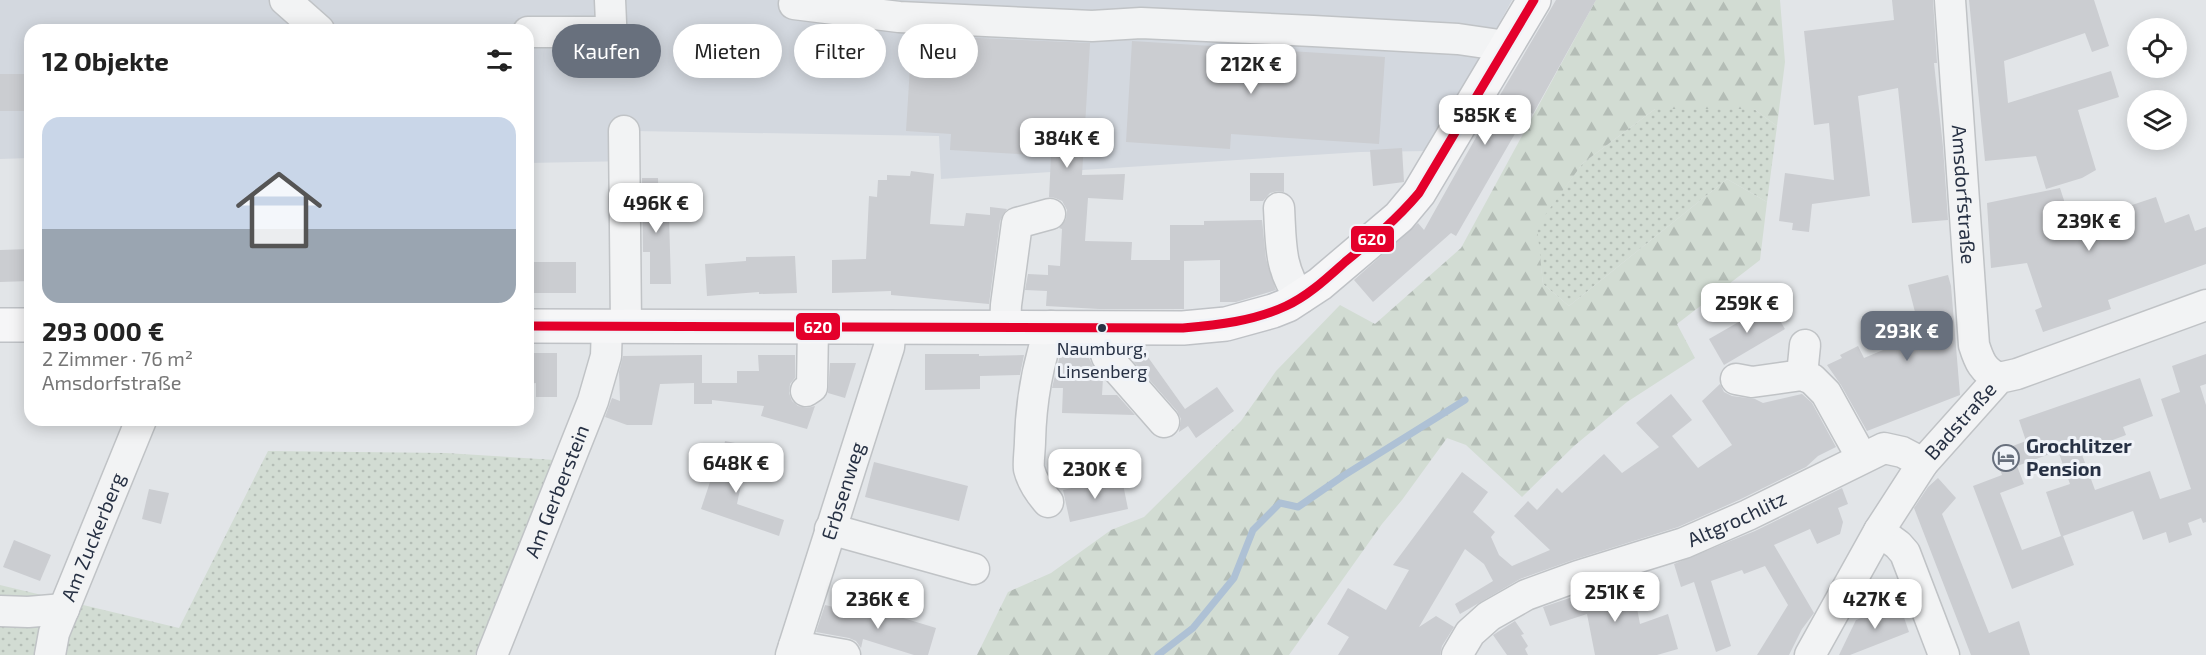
<!DOCTYPE html>
<html lang="de">
<head>
<meta charset="utf-8">
<style>
  :root { --surface:#fff; --page:#f6f6f6; --text:#222; --muted:#767676; --accent:#68707d }
  body { margin:0; font-family:"Exo 2",sans-serif; background:var(--page); color:var(--text); height:100vh; display:flex; flex-direction:column; font-size:22px; white-space:nowrap }
  * { box-sizing:border-box; margin:0 }
  p { font-size:20px; color:var(--muted) }
  .icon { flex:none; width:33px; height:33px; fill:none; stroke:currentColor; stroke-width:2; stroke-linecap:round; stroke-linejoin:round }
  .map { position:relative; flex:1; overflow:hidden }
  .side { position:absolute; left:24px; top:24px; width:510px; height:402px; display:flex; flex-direction:column; background:var(--surface); border-radius:18px; box-shadow:0 3px 15px #0003 }
  .side>* { flex:none }
  .banner { position:absolute; left:552px; top:24px; width:570px; height:54px; display:flex; gap:12px }
  .fabs { position:absolute; left:2127px; top:18px; display:grid; gap:12px }
  .fabs a { display:grid; place-items:center; width:60px; height:60px; border-radius:50%; background:var(--surface); box-shadow:0 3px 15px #0003; font-size:30px }
  .price { position:absolute; translate:-50% -51px; padding:0 14px; border-radius:12px; background:#fff; color:#222; font-size:20px; line-height:39px; filter:drop-shadow(0 2px 3px #0008) }
  .price::after { content:''; position:absolute; left:50%; top:36px; width:18px; height:14px; margin-left:-9px; background:inherit; clip-path:polygon(0 0,100% 0,50% 100%) }
  .price.on { background:var(--accent); color:#fff }
  ul { padding:0; list-style:none }
  li { display:grid; align-content:center; gap:12px; height:318px; padding:0 18px }
  li span { display:grid; place-items:center; height:186px; border-radius:18px; color:#555 }
  li>.icon { margin-inline-start:auto }
  span .icon { width:108px; height:108px; fill:#fffc; stroke-width:1 }
  li b { font-size:26px }
  h2 { display:flex; justify-content:space-between; align-items:center; height:72px; padding:0 18px; font-size:26px }
  .chip { padding:0 21px; border-radius:27px; background:var(--surface); box-shadow:0 3px 15px #0003; font-size:21px; line-height:54px }
  .chip.on { background:var(--accent); color:#fff }
  .map>svg:first-child { display:block }
  .built { fill:#d3d8df }
  .grass { fill:url(#grass-dots) }
  .forest { fill:url(#forest-firs) }
  .lines { fill:none; stroke-linecap:round; stroke-linejoin:round }
  .stream { stroke:#aec1d5; stroke-width:7 }
  .building { fill:#cbcdd1; fill-rule:evenodd }
  .minor-casing { stroke:#c0c3c6; stroke-width:33 }
  .major-casing { stroke:#bfc2c6; stroke-width:36 }
  .minor { stroke:#f2f3f4; stroke-width:30 }
  .major { stroke:#f6f6f7; stroke-width:33 }
  .bus-1-casing { stroke:#f0f3f8; stroke-width:14 }
  .bus-1 { stroke:#e4002b; stroke-width:9 }
  .bus-dot { fill:#273144; stroke:#f0f3f8; stroke-width:2 }
  .labels { text-anchor:middle; stroke-width:6; stroke-linejoin:round; paint-order:stroke }
  .bus-label { font-size:18px; fill:#273144; stroke:#f0f3f8 }
  .street-label { font-size:20px; fill:#273144; stroke:#f0f3f8 }
  .poi-label { font-size:20px; font-weight:bold; fill:#273144; stroke:#f0f3f8; text-anchor:start }
  .line-badge { stroke:#f0f3f8; stroke-width:2 }
  .badge-label { font-size:16px; text-anchor:middle; font-weight:bold; fill:#fff }
</style>
</head>
<body>
<div class="map">
<svg width="2206" height="655" viewBox="0 0 2206 655">
  <defs>
    <pattern id="grass-dots" width="8" height="8" patternUnits="userSpaceOnUse" patternTransform="scale(1.5)"><rect width="8" height="8" fill="#d2dcd3"/><path d="M2 2h.1M6 6h.1" fill="none" stroke="#b4bdb6" stroke-width="1.8" stroke-linecap="round"/></pattern>
    <pattern id="forest-firs" width="22" height="20" patternUnits="userSpaceOnUse" patternTransform="scale(1.5)"><rect width="22" height="20" fill="#d2dcd3"/><path d="M5 1l3.5 6h-7zM16 11l3.5 6h-7z" fill="#b4bdb6"/></pattern>
  </defs>
  <rect width="100%" height="100%" fill="#e2e5e8"/>
  <polygon class="built" points="0,0 1512,0 1429,151 1360,152 941,179 939,136 634,131 631,161 528,163 528,30 30,30 30,158 0,159"/>
  <g class="grass">
    <polygon points="1655,109 1754,109 1777,126 1767,202 1727,179 1569,306 1543,284 1536,226 1583,163"/>
    <polygon points="268,451 446,453 555,460 475,655 0,655 0,585 179,628"/>
  </g>
  <polygon class="forest" points="1596,0 1780,0 1785,62 1777,126 1754,109 1655,109 1583,163 1537,226 1543,284 1569,306 1727,179 1767,202 1760,260 1677,324 1695,358 1627,402 1574,446 1522,497 1466,445 1447,438 1402,500 1382,524 1289,655 977,655 1008,592 1051,573 1111,530 1144,517 1241,421 1276,371 1340,305 1375,324 1461,248"/>
  <g class="lines">
    <polyline class="stream" points="1158,655 1193,628 1234,578 1253,530 1280,503 1298,507 1343,476 1465,400"/>
  </g>
  <g class="building">
    <polygon points="1556,0 1596,0 1533,114 1528,111 1456,236 1451,233 1373,302 1354,280 1418,223 1424,230 1493,107"/>
    <polygon points="1892,0 1933,0 1937,63 1934,63 1943,147 1948,220 1912,223 1898,88 1858,96 1870,196 1812,204 1809,232 1792,230 1793,223 1779,221 1785,173 1834,180 1829,123 1814,125 1804,31 1894,20"/>
    <polygon points="1969,0 2094,0 2109,46 2092,52 2085,33 2004,61 2008,103 2111,71 2119,97 2078,110 2096,170 2082,178 2046,189 2036,156 1985,161"/>
    <polygon points="912,35 1090,43 1082,175 1125,174 1123,200 1088,198 1085,241 1132,242 1131,260 1170,260 1170,225 1204,225 1204,221 1262,220 1266,259 1276,290 1236,302 1220,302 1220,260 1184,261 1184,309 1099,309 1046,306 1047,291 1025,290 1028,274 1048,275 1048,265 1060,266 1062,229 1059,228 1066,219 1067,210 1062,201 1055,198 1049,197 1051,156 950,150 951,134 906,131"/>
    <polygon points="1132,41 1385,57 1379,144 1231,134 1230,149 1126,142"/>
    <rect x="0" y="74" width="30" height="37"/>
    <polygon points="1402,148 1404,182 1373,186 1370,150"/>
    <polygon points="911,171 934,174 930,224 964,226 966,213 990,215 990,207 1007,209 1000,221 989,304 891,295 891,291 832,293 832,260 866,259 869,196 877,197 878,180 887,180 887,175 910,176"/>
    <polygon points="1250,173 1284,173 1284,192 1278,191 1270,193 1263,201 1250,201"/>
    <polygon points="642,178 658,178 659,217 669,217 671,284 650,284 650,252 643,252"/>
    <polygon points="2060,188 2072,225 2156,197 2165,223 2189,214 2195,231 2206,227 2206,264 2108,300 2111,309 2043,332 2035,310 2042,307 2027,263 1991,268 1987,203"/>
    <polygon points="30,249 30,281 0,282 0,250"/>
    <polygon points="795,256 797,293 759,294 759,292 707,296 705,264 746,261 746,257"/>
    <rect x="528" y="262" width="48" height="31"/>
    <polygon points="1948,275 1951,286 1960,395 1867,431 1841,385 1827,365 1842,358 1840,355 1858,346 1864,358 1912,338 1902,316 1915,312 1908,285"/>
    <polygon points="1770,304 1785,329 1724,365 1709,339"/>
    <polygon points="528,353 557,353 557,397 536,397 536,383 528,384"/>
    <polygon points="1145,353 1185,409 1217,387 1234,411 1196,438 1188,426 1179,432 1181,419 1177,411 1133,361"/>
    <polygon points="925,354 979,354 979,356 1024,355 1020,375 980,376 980,389 925,390"/>
    <path d="M 2206,354 L 2206,384 L 2200,386 L 2206,405 L 2206,522 L 2203,523 L 2201,518 L 2188,523 L 2192,535 L 2169,543 L 2166,532 L 2143,540 L 2133,511 L 2063,536 L 2074,565 L 2012,589 L 1973,486 L 2002,475 L 1994,453 L 2026,441 L 2019,420 L 2140,378 L 2153,416 L 2123,427 L 2126,435 L 2081,452 L 2095,490 L 2150,471 L 2160,499 L 2191,489 L 2161,399 L 2180,392 L 2172,366 ZM 2058,451 L 2070,484 L 2046,492 L 2061,536 L 2022,550 L 2000,493 L 2024,484 L 2017,466 Z"/>
    <polygon points="702,355 702,383 737,383 737,371 759,371 758,355 795,355 795,378 790,384 789,393 792,401 798,406 807,408 815,406 807,429 761,416 764,406 712,400 712,404 694,404 694,383 660,384 652,425 627,425 605,417 612,398 620,401 619,372 623,356"/>
    <polygon points="1060,355 1088,356 1094,368 1103,378 1102,395 1117,395 1135,415 1062,413 1063,388 1052,388"/>
    <polygon points="830,363 856,363 845,398 828,393"/>
    <polygon points="1720,384 1724,392 1732,396 1755,399 1763,403 1802,394 1812,403 1836,447 1818,456 1806,467 1741,499 1678,527 1573,560 1520,579 1460,614 1455,604 1493,581 1484,564 1465,549 1419,627 1436,616 1454,627 1442,646 1440,655 1338,655 1349,637 1327,624 1348,588 1386,610 1409,570 1393,565 1462,472 1488,492 1473,512 1495,532 1491,537 1499,555 1512,566 1550,550 1514,516 1528,501 1537,510 1557,488 1562,493 1604,454 1622,473 1659,447 1636,423 1671,394 1692,420 1672,436 1698,468 1732,445 1702,401"/>
    <polygon points="725,441 745,445 741,469 744,470 737,504 784,520 779,536 701,509 711,479 714,480 716,474 719,475"/>
    <polygon points="874,462 968,486 959,521 865,497"/>
    <polygon points="1115,478 1117,485 1123,484 1128,509 1070,522 1063,490"/>
    <polygon points="1938,478 1956,498 1942,514 1989,633 2019,621 2030,655 1971,655 1914,508 1928,487"/>
    <polygon points="1842,488 1848,504 1838,508 1843,522 1840,534 1817,544 1810,529 1774,545 1814,613 1802,629 1789,655 1757,655 1788,605 1765,566 1744,574 1742,570 1711,581 1731,646 1716,652 1694,582 1681,587 1674,564 1755,531"/>
    <polygon points="149,489 169,493 161,524 142,519"/>
    <polygon points="14,540 51,555 40,581 3,567"/>
    <polygon points="1617,582 1621,599 1635,598 1640,624 1668,614 1678,649 1657,655 1595,655 1587,614 1550,626 1543,607"/>
    <polygon points="1899,603 1909,632 1850,655 1839,655 1856,620"/>
    <polygon points="825,605 875,617 877,610 936,628 928,655 914,655 863,639 861,648 856,641 849,638 816,632"/>
    <polygon points="1515,621 1524,634 1521,635 1528,646 1525,649 1528,655 1507,655 1493,635"/>
  </g>
  <g class="lines">
    <defs>
      <g id="minor">
        <polyline points="285,0 319,30"/>
        <polyline points="610,0 612,45"/>
        <path id="s1" d="M 1950,0 L 1974,345 C 1979,361 1983,371 1999,378"/>
        <polyline points="794,4 899,17 1092,26 1141,23 1313,31 1458,39 1506,46"/>
        <polyline points="528,32 611,32"/>
        <polyline points="624,131 626,326"/>
        <path d="M 1279,208 C 1281,242 1279,270 1301,298"/>
        <polyline points="1005,326 1006,305 1017,223 1050,214"/>
        <polyline points="1102,328 1102,342 1107,357 1164,422"/>
        <polyline points="1802,375 1805,345"/>
        <polyline points="1736,379 1752,382 1802,375 1812,379 1826,393 1862,458"/>
        <polyline points="806,391 812,387 813,326"/>
        <path d="M 1048,502 C 1040,493 1032,481 1029,469 C 1028,461 1030,450 1030,441 C 1031,400 1037,365 1051,326"/>
        <polyline points="830,529 974,569"/>
        <polyline points="1879,531 1898,545 1905,553 1944,655"/>
        <polyline points="0,611 28,612 64,609"/>
        <polyline points="794,646 845,655"/>
        <path id="s2" d="M 50,655 L 54,633 L 141,420"/>
        <path id="s3" d="M 492,655 L 593,401 L 606,356 L 607,326"/>
        <path id="s4" d="M 791,655 L 889,347 L 891,326"/>
        <path id="s5" d="M 1457,655 L 1470,633 L 1479,625 L 1489,616 L 1526,595 L 1578,576 L 1684,543 L 1748,515 L 1884,448 L 1902,452 L 1923,463"/>
        <path id="s6" d="M 1810,655 L 1879,531 L 1923,463 L 1999,378 L 2017,374 L 2206,305"/>
      </g>
      <g id="major">
        <polyline points="0,325 30,325"/>
        <polyline points="528,326 1183,328 1226,324 1273,311 1288,305 1320,284 1399,217 1419,193 1534,0"/>
      </g>
    </defs>
    <use href="#minor" class="minor-casing"/>
    <use href="#major" class="major-casing"/>
    <use href="#minor" class="minor"/>
    <use href="#major" class="major"/>
    <defs>
      <path id="bus-1" d="M 528,326 L 1183,328 C 1218,325 1254,321 1286,306 C 1308,296 1327,278 1345,262 C 1372,240 1397,219 1419,193 L 1534,0"/>
    </defs>
    <use href="#bus-1" class="bus-1-casing"/>
    <use href="#bus-1" class="bus-1"/>
  </g>
  <defs>
    <symbol id="hotel-ring" viewBox="-11 -11 22 22"><circle r="9.5" fill="#f0f3f8" stroke="#68707d" stroke-width="1.5"/><path d="M-6-4.5h1.5V1H6V5H4.5V3h-9V5H-6ZM-4 0a1.8 1.8 0 1 1 3.6 0ZM.5 0V-2.5h3Q6-2.5 6 0Z" fill="#68707d"/></symbol>
  </defs>
  <g fill-rule="evenodd">
    <use href="#hotel-ring" x="1991" y="443" width="30" height="30"/>
  </g>
  <circle class="bus-dot" cx="1102" cy="328" r="5"/>
  <g class="labels">
    <g class="bus-label">
      <text x="1102" y="355">Naumburg,<tspan x="1102" dy="23">Linsenberg</tspan></text>
    </g>
    <g class="street-label">
      <text dy="7" stroke="none"><textPath href="#s1" startOffset="195">Amsdorfstraße</textPath></text>
      <text dy="7" stroke="none"><textPath href="#s6" startOffset="279">Badstraße</textPath></text>
      <text dy="7" stroke="none"><textPath href="#s4" startOffset="172">Erbsenweg</textPath></text>
      <text dy="7" stroke="none"><textPath href="#s3" startOffset="176">Am Gerberstein</textPath></text>
      <text dy="7" stroke="none"><textPath href="#s5" startOffset="318">Altgrochlitz</textPath></text>
      <text dy="7" stroke="none"><textPath href="#s2" startOffset="126">Am Zuckerberg</textPath></text>
    </g>
    <g class="poi-label">
      <text x="2026" y="453">Grochlitzer<tspan x="2026" dy="23">Pension</tspan></text>
    </g>
  </g>
  <g class="line-badge">
    <rect x="1350" y="225" width="45" height="28" rx="6" fill="#e4002b"/>
    <rect x="795" y="312" width="46" height="29" rx="6" fill="#e4002b"/>
  </g>
  <g class="badge-label">
    <text x="1372" y="245">620</text>
    <text x="818" y="333">620</text>
  </g>
</svg>
<div class="fabs">
<a><svg class="icon" aria-label="locate" viewBox="0 0 24 24"><circle cx="12" cy="12" r="6"/><path d="M12 2v4M12 18v4M2 12h4M18 12h4"/></svg></a>
<a><svg class="icon" aria-label="layers" viewBox="0 0 24 24"><path d="M12 4l9 5-9 5-9-5zM3 14l9 5 9-5"/></svg></a>
</div>
<b class="price" style="left:1251px;top:95px">212K €</b>
<b class="price" style="left:1485px;top:146px">585K €</b>
<b class="price" style="left:1067px;top:169px">384K €</b>
<b class="price" style="left:656px;top:234px">496K €</b>
<b class="price" style="left:2089px;top:252px">239K €</b>
<b class="price" style="left:1747px;top:334px">259K €</b>
<b class="price on" style="left:1907px;top:362px">293K €</b>
<b class="price" style="left:736px;top:494px">648K €</b>
<b class="price" style="left:1095px;top:500px">230K €</b>
<b class="price" style="left:1615px;top:623px">251K €</b>
<b class="price" style="left:878px;top:630px">236K €</b>
<b class="price" style="left:1875px;top:630px">427K €</b>
<div class="banner">
<a class="chip on">Kaufen</a>
<a class="chip">Mieten</a>
<a class="chip">Filter</a>
<a class="chip">Neu</a>
</div>
<section class="side">
<h2>12 Objekte<svg class="icon" aria-label="filters" viewBox="0 0 24 24"><path d="M4 7h16M4 17h16"/><circle cx="9" cy="7" r="2"/><circle cx="15" cy="17" r="2"/></svg></h2>
<ul>
<li><span style="background:linear-gradient(#c9d6e8 60%,#9aa5b1 0)"><svg class="icon" aria-label="home" viewBox="0 0 24 24"><path d="M3 11l9-7 9 7M6 9v11h12V9"/></svg></span><div><b>293 000 €</b><p>2 Zimmer · 76 m²</p><p>Amsdorfstraße</p></div></li>
</ul>
</section>
</div>
</body>
</html>
